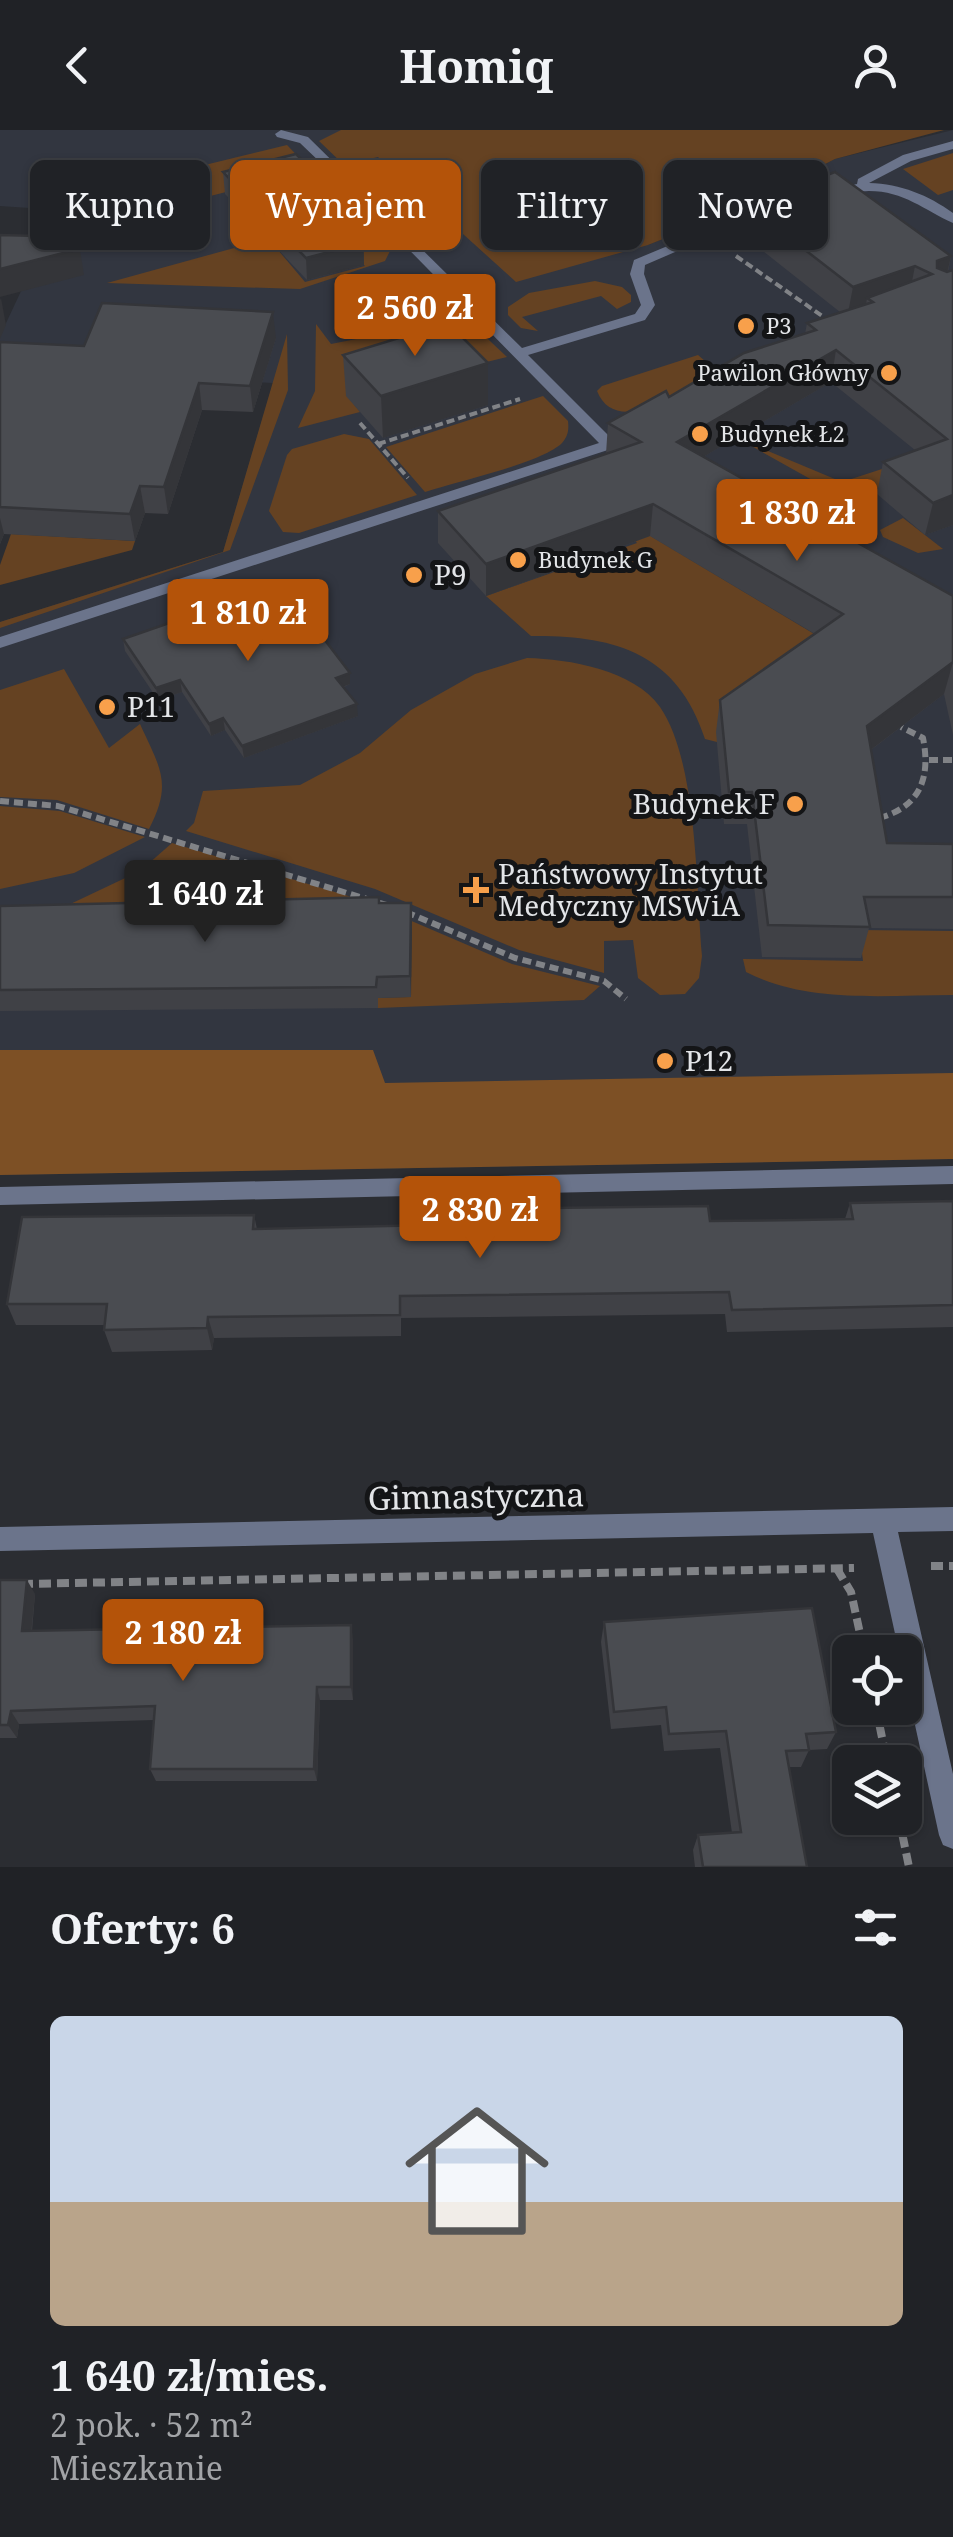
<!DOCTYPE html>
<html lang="pl">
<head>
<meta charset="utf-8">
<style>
  :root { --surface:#202226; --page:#282a2e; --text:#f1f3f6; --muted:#a2a4a7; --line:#3d3f43; --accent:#b45309 }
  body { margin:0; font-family:"Noto Serif",serif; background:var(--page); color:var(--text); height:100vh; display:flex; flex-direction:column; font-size:38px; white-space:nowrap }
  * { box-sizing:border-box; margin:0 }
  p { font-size:32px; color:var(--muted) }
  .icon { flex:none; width:55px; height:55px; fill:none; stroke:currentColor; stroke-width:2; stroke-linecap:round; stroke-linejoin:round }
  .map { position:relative; height:1737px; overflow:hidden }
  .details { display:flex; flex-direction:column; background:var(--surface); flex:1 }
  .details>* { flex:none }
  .hud { position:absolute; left:30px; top:30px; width:895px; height:90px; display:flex; gap:20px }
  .tools { position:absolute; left:832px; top:1505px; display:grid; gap:20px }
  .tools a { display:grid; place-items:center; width:90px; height:90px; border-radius:15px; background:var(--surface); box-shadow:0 2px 8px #0004,0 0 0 2px var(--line); font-size:50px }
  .price { position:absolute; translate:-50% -85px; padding:0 22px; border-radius:10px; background:var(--accent); color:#fff; font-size:32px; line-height:65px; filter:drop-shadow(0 2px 5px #0008) }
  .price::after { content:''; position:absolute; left:50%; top:60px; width:30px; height:22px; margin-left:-15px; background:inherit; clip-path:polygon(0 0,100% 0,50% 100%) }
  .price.current { background:#222; color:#fff }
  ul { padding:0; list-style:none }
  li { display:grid; align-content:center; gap:20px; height:530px; padding:0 50px }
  li span { display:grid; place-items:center; height:310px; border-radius:15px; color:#555 }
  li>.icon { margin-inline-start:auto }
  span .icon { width:180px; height:180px; fill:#fffc; stroke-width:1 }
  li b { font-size:42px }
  h2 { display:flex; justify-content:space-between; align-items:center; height:120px; padding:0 50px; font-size:42px }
  .pill { padding:0 35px; border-radius:15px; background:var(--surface); box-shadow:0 2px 8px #0004,0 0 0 2px var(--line); font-size:35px; line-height:90px }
  .pill.current { background:var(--accent); color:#fff }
  header { display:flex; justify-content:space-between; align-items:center; height:130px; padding:0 50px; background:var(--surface); font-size:45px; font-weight:700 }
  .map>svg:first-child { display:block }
  .built { fill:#323640 }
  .green { fill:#654222 }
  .forest { fill:#7d5025 }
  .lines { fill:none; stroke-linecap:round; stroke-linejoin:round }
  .path-far2 { stroke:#818387; stroke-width:4; stroke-dasharray:8 4; stroke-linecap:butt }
  .path-far1 { stroke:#818387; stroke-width:6; stroke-dasharray:9 5; stroke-linecap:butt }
  .path { stroke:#818387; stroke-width:8; stroke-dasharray:12 6; stroke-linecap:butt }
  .service { fill:#6b748b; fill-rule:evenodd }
  .minor { fill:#6b748b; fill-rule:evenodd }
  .wall { fill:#404146 }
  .shaded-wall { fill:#343539 }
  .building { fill:#4a4c51; stroke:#343539; stroke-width:2.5 }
  .poi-dot { fill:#f8a04b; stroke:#141517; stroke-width:4 }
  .labels { text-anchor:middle; stroke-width:10; stroke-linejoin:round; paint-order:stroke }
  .far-poi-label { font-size:22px; fill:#e3e5e8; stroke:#141517; text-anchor:start }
  .poi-label { font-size:28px; fill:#e3e5e8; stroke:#141517; text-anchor:start }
  .near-street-label { font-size:32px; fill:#e3e5e8; stroke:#141517 }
</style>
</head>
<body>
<header><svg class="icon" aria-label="back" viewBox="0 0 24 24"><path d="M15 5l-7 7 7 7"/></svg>Homiq<svg class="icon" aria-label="person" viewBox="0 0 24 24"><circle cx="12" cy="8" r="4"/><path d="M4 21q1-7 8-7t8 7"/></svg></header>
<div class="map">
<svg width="953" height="1737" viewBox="0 0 953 1737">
  <rect width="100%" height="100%" fill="#2b2d32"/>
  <polygon class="built" points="0,0 501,0 648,115 733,81 835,29 953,0 953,1029 0,1045 0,492 223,422 273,253 0,238 0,206 59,80 0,76"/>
  <g class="green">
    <polygon points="341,0 944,0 835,29 733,81 648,115 516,152 378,27 344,35 319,11"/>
    <polygon points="287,15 311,40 102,94 108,69 127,54"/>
    <polygon points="953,23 953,60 938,65 903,39"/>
    <polygon points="343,88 365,89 381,105 346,114 335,104 278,120 305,152 365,136 350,120 386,111 392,117 385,131 300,159 107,153"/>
    <polygon points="408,144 422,147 507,227 347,266 360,282 298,298 315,261 316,194 331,214 432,194 409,160 394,152"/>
    <polygon points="595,151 622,157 631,165 631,172 617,179 601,166 522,187 538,201 521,198 508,185 508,177 529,163"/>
    <polygon points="287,204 288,260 230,420 0,498 0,492 223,422"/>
    <path d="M 698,225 L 713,238 C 689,257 617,311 597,261 L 602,256 Z"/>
    <path d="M 543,266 L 568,291 C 569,300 568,306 562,313 C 542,333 455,352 425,362 L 386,317 Z"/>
    <polygon points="344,304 369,309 417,365 299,403 283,402 269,381 287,325 292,319"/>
    <polygon points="739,309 842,352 882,339 899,349 868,362 869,367 855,374"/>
    <polygon points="903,388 943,419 918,423 883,407 880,400"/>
    <path d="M 637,398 L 836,517 L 729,615 L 705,609 C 677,522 613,505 531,506 L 486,466 L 637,413 L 628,401 Z"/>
    <polygon points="11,404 135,411 132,420 0,455 0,435"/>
    <path d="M 527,528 C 569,529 634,540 660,577 C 698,632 696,760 702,826 L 699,848 L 685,864 L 660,865 L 638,848 L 633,810 L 604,811 L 604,843 L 519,820 L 375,759 L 186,701 L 194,693 L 203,661 L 300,655 L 360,623 L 411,580 L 475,544 Z"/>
    <path d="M 64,539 L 109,618 L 140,594 C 160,638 173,653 149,699 L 57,670 L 0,667 L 0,560 Z"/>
    <polygon points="0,676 60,681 145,707 74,743 0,759"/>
    <polygon points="172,713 365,771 512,834 600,856 584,870 378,878 378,868 411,867 64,777 140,741"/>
    <path d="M 859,800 L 953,801 L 953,865 C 886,865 807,874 746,842 L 743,829 L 863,831 Z"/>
  </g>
  <polygon class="forest" points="0,920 373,920 385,953 953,943 953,1029 0,1045"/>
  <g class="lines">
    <g class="path-far2">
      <polyline points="736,126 828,190"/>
      <polyline points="360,293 408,348"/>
      <polyline points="378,314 520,269"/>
    </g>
    <g class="path-far1">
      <polyline points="929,630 953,630"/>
      <polyline points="0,671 58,676 390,776"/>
      <path d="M 879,688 C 920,677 931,648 923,608 L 901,597"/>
      <polyline points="406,782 515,828 604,851 626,869"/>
    </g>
    <g class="path">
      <polyline points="931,1436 953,1436"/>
      <polyline points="837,1439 851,1462 864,1522"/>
      <polyline points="21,1454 854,1438"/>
      <polyline points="876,1578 887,1632"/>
      <polyline points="899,1688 909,1737"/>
    </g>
    <g class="service">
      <polygon points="281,0 308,7 522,218 635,184 641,175 630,144 634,130 766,75 777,78 645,135 644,144 655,175 645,190 528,225 611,308 624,301 634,301 634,307 614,318 0,518 0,507 599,313 368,78 300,13 277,7 275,4"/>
      <path d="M 953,11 L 953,19 L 911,31 L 869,53 C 901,54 928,65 953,83 L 953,93 C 924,80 904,61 869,61 C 854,61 834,69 822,62 L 857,54 L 858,49 L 903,25 Z"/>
      <polygon points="953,1036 953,1054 0,1075 0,1057"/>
    </g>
    <polygon class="minor" points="953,1377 953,1401 898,1402 953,1644 953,1719 943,1715 939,1705 905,1549 905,1522 899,1522 873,1403 0,1421 0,1397"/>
  </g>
  <g class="wall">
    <polygon points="223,42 363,90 364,135 307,150 225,64"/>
    <polygon points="787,60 951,126 948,142 953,395 925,405 877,364 883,332 915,320 831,252 703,327 953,466 953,605 944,564 871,620 887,713 953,714 953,799 869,798 861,828 762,827 747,694 724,694 716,602 720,570 815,504 650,406 486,466 438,413 438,381 606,324 608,293 669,267 805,204 807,193 840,182 744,106 747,75 787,65"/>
    <polygon points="276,208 253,282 202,280 168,384 145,383 135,411 4,404 0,414 0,212 84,216"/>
    <polygon points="343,225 488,233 488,275 383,308 346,266"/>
    <polygon points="123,509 350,554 344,557 358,586 244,628 225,600 211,606 182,562 158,570 125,521"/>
    <polygon points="411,773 411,867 378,868 378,878 0,881 0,776"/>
    <polygon points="953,1071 953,1197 727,1202 725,1184 401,1188 401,1206 214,1208 212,1220 112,1222 104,1200 105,1195 16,1195 7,1174 254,1085 257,1099 799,1090 845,1089 850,1073"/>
    <polygon points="0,1450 35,1464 32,1501 353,1509 353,1570 320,1570 317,1651 156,1651 150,1639 154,1590 19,1594 17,1608 0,1608"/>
    <polygon points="604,1492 836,1602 827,1619 809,1620 801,1637 789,1637 807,1737 695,1737 693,1720 698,1705 732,1703 720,1618 664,1621 661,1595 611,1599 601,1512"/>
  </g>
  <g class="shaded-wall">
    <polygon points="363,90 364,135 307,150 306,128"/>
    <polygon points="78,107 84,145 0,167 0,139"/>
    <polygon points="951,126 944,157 931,162 937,131"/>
    <polygon points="915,136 909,167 867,168 865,182 847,188 853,157"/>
    <polygon points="1,168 6,195 0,209 0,170"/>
    <polygon points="273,182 276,208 253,282 250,256"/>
    <polygon points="836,220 831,252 674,344 677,312"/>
    <polygon points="488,233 488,275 383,308 381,266"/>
    <polygon points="199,253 202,280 168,384 164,357"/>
    <polygon points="140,356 145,383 135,411 130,384"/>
    <polygon points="953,365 953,395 925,405 933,373"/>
    <polygon points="653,374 650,406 486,466 486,434"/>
    <polygon points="0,388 4,404 0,414"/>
    <polygon points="953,532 944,564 860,628 867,596"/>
    <polygon points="350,543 350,554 337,559 336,548"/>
    <polygon points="180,550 182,562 158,570 156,558"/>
    <polygon points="357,574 358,586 244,628 242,616"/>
    <polygon points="223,588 225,600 211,606 209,594"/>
    <polygon points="411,773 412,794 411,867 410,846"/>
    <polygon points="208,1187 214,1208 212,1220 207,1198"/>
    <polygon points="27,1450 35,1464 30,1515 22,1501"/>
    <polygon points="351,1495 353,1509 353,1570 351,1557"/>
    <polygon points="317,1557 320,1570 317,1651 314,1639"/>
    <polygon points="11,1581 19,1594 17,1608 8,1595"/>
  </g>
  <g class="building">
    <polygon points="296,24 363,90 363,113 306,128 223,42"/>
    <polygon points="835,42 951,126 937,131 937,138 947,142 953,140 953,365 933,373 883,332 947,309 836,220 677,312 953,466 953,533 953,532 867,596 887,713 953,714 953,767 864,767 870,797 768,795 752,662 729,662 720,570 843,484 653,374 486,434 438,381 641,312 608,293 666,261 669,267 744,223 816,200 807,193 873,172 867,168 932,144 915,136 853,157 747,75 792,64 787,60"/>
    <polygon points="0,105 78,107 79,119 0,139"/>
    <polygon points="102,173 273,182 250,256 199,253 164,357 140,356 130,384 0,377 0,212 84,216"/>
    <polygon points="448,193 488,233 381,266 343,225"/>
    <polygon points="282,454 350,543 336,548 357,574 242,616 223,588 209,594 180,550 156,558 123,509"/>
    <polygon points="379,767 379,773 411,773 410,846 377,847 376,857 0,860 0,776"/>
    <polygon points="953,1071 953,1175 732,1180 729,1162 400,1166 400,1185 208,1187 207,1198 104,1200 107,1174 7,1174 22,1087 254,1085 253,1099 475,1094 474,1079 708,1076 710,1091 799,1090 853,1089 850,1073"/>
    <polygon points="0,1450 27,1450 22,1501 351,1495 351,1557 317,1557 314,1639 150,1639 155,1576 11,1581 8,1595 0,1595"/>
    <polygon points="812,1478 836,1602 806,1604 809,1620 786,1621 807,1737 703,1737 698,1705 741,1702 726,1601 669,1604 666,1577 614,1582 604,1492"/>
  </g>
  <g class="poi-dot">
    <circle cx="746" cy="196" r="10"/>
    <circle cx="889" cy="243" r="10"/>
    <circle cx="700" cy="304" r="10"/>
    <circle cx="518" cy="430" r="10"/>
    <circle cx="414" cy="445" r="10"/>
    <circle cx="107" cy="577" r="10"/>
    <circle cx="795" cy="674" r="10"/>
    <path d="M471 745h10v10h10v10h-10v10h-10v-10h-10v-10h10z"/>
    <circle cx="665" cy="931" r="10"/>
  </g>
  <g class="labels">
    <g class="far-poi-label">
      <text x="766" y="204">P3</text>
      <text x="869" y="251" text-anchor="end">Pawilon Główny</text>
      <text x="720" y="312">Budynek Ł2</text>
      <text x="538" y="438">Budynek G</text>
    </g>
    <g class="poi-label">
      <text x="434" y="455">P9</text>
      <text x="127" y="587">P11</text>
      <text x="775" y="684" text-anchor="end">Budynek F</text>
      <text x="498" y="754">Państwowy Instytut<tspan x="498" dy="32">Medyczny MSWiA</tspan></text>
      <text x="685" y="941">P12</text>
    </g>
    <g class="near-street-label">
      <text transform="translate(476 1367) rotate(-1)" y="11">Gimnastyczna</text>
    </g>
  </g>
</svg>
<div class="tools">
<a><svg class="icon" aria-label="locate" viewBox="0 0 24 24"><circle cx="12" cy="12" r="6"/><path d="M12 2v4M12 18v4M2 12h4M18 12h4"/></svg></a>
<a><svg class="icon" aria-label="layers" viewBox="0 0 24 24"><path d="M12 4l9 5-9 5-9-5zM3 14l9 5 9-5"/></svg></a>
</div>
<b class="price" style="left:415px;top:229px">2 560 zł</b>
<b class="price" style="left:797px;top:434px">1 830 zł</b>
<b class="price" style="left:248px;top:534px">1 810 zł</b>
<b class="price current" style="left:205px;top:815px">1 640 zł</b>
<b class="price" style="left:480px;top:1131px">2 830 zł</b>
<b class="price" style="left:183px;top:1554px">2 180 zł</b>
<div class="hud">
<a class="pill">Kupno</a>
<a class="pill current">Wynajem</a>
<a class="pill">Filtry</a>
<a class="pill">Nowe</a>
</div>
</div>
<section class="details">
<h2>Oferty: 6<svg class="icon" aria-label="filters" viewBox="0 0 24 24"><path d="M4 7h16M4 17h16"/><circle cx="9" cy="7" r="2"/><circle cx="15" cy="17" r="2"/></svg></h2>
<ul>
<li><span style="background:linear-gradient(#c9d6e8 60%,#b9a48a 0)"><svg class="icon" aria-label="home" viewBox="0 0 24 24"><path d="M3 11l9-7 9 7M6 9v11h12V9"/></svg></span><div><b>1 640 zł/mies.</b><p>2 pok. · 52 m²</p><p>Mieszkanie</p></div></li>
</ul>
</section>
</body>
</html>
